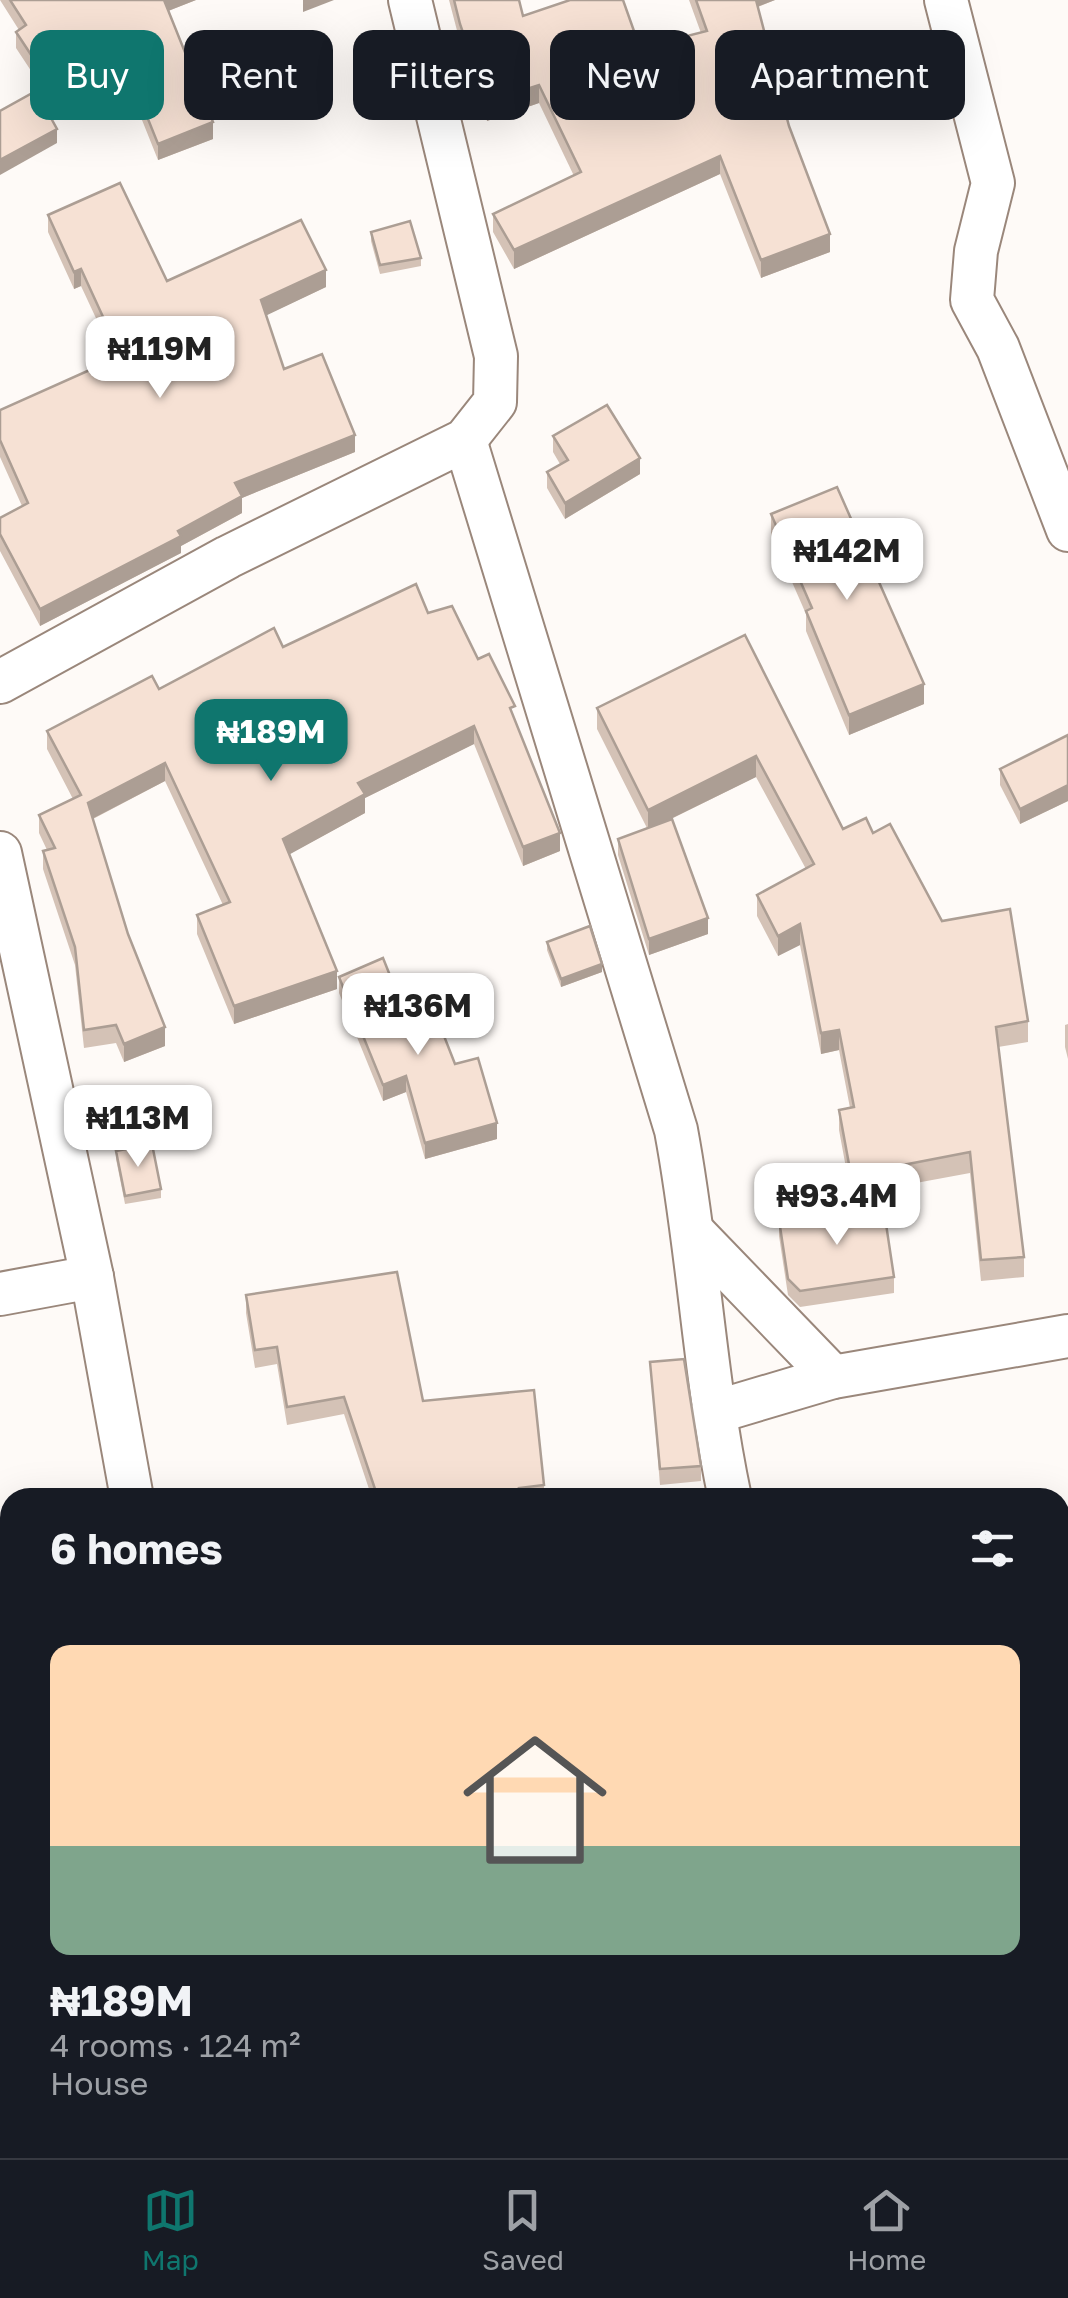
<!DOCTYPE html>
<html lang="en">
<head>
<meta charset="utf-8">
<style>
  :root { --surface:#171b24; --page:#20242c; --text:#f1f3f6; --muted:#9ea1a6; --line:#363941; --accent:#0f766e }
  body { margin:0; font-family:"Golos Text",sans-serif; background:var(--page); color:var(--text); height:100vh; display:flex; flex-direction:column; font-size:38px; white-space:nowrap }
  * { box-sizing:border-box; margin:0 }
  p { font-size:32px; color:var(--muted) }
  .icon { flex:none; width:55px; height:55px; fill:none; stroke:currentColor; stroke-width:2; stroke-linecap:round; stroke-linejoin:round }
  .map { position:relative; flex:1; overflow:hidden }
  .sheet { position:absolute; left:0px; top:1488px; width:1070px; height:672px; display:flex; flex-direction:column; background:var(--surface); border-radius:30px 30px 0 0; box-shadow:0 10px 40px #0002 }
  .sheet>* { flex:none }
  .banner { position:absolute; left:30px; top:30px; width:1010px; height:90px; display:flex; gap:20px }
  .price { position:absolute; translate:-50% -85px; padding:0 22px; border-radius:20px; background:#fff; color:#222; font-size:32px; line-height:65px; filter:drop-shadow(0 2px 5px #0008) }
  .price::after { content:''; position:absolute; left:50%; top:60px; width:30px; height:22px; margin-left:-15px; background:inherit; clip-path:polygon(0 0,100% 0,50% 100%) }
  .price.selected { background:var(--accent); color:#fff }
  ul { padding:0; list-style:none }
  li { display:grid; align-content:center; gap:20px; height:530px; padding:0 50px }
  li span { display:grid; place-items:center; height:310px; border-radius:20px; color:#555 }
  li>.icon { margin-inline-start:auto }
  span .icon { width:180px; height:180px; fill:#fffc; stroke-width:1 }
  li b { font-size:42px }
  h2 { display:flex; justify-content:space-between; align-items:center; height:120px; padding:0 50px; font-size:42px }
  .pill { padding:0 35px; border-radius:20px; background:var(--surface); box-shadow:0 10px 40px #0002; font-size:35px; line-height:90px }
  .pill.selected { background:var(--accent); color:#fff }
  .menu { display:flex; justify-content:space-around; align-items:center; height:140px; border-top:2px solid var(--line); background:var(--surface); font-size:28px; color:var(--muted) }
  .menu a { display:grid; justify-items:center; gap:5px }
  .menu .selected { color:var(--accent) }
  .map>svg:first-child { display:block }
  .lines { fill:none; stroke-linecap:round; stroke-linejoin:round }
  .minor-casing { stroke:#9a877b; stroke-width:46 }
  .tertiary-casing { stroke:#9a877b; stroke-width:56 }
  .minor { stroke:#fff; stroke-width:42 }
  .tertiary { stroke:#fff; stroke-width:52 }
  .wall { fill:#d4c2b6 }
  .shaded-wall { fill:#ac9e94 }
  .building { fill:#f6e1d4; stroke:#ac9e94; stroke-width:2.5 }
</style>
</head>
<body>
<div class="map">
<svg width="1068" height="2158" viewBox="0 0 1068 2158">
  <rect width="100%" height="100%" fill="#fefaf7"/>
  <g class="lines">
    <defs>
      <g id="minor">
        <polyline points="946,0 993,183 976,251 972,300 998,348 1068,530"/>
        <path d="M 465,440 L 676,1130 C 699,1252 704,1376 730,1498"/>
        <polyline points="0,682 228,557 465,440 495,402 496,356 410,0"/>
        <polyline points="0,853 92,1277 132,1498"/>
        <polyline points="695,1234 833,1377"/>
        <polyline points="0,1294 92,1277"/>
        <polyline points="712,1413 833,1377 1068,1336"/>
        <polyline points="0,1881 10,1879"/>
        <polyline points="264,2150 266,2158"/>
        <polyline points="866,2150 868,2158"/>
      </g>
      <polyline id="tertiary" points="1053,2158 1068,2152"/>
    </defs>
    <use href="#minor" class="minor-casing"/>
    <use href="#tertiary" class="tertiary-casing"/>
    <use href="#minor" class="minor"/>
    <use href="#tertiary" class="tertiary"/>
  </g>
  <g class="wall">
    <polygon points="0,0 196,0 168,11 213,139 158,160 116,55 49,98 16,48 16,32 19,30"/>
    <polygon points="449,0 519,0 523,16 640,48 701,33 689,0 775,0 758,7 789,126 830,252 761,278 720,174 514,269 493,232 493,214 574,176 539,103 487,121 460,42"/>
    <polygon points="48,215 167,281 326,287 266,315 284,369 355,452 242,498 242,513 181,546 181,553 40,626 0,551 0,534 22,506 0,457 0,410 115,359 81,286 74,289 48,232"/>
    <polygon points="371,232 421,258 421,266 380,274 371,241"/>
    <polygon points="553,436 640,474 565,519 547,488 547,472 560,464 553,452"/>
    <polygon points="771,514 924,704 849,735 806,631 806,614 771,534"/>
    <polygon points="428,613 478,659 515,721 560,851 523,866 474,744 365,798 365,813 289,854 337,989 234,1024 197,934 197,915 223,905 165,781 93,819 128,934 165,1046 124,1062 116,1043 84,1048 75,965 43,869 43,851 47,850 39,833 39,815 73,799 47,749 47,731 159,689 283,647"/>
    <polygon points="745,635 843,829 873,833 942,921 1028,1021 1028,1042 998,1047 1024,1257 1024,1277 981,1281 970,1173 851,1195 839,1130 839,1110 850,1108 839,1050 821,1054 800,945 778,956 757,916 757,895 806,869 756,777 669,820 708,934 649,955 618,855 618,839 647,828 597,729 597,708"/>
    <polygon points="1068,735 1068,801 1020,824 1000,785 1000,769"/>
    <polygon points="547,942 602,972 561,987 547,950"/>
    <polygon points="339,977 411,1028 455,1064 497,1139 425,1159 406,1092 383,1101 339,993"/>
    <polygon points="1068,1024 1068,1059 1065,1047 1065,1025"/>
    <polygon points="116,1151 161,1189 161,1198 125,1204 116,1159"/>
    <polygon points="779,1220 894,1277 894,1293 800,1307 788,1295 779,1236"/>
    <polygon points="246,1295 423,1401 544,1485 544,1498 372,1498 344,1414 287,1425 277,1364 255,1368 246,1313"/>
    <polygon points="650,1362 701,1466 701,1481 660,1485"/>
    <polygon points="1068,1566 1068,1644 1060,1646 1060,1568"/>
    <polygon points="10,1592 10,1745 0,1684 0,1594"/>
    <polygon points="592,2150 844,2150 845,2158 569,2158 593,2154"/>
  </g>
  <g class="shaded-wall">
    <polygon points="163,0 196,0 163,13"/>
    <polygon points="303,0 334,0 303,12"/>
    <polygon points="754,0 775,0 754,8"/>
    <polygon points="116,39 116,55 49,98 49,82"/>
    <polygon points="539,85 539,103 487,121 487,102"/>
    <polygon points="213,122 213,139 158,160 158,144"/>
    <polygon points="57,129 57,143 0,175 0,160"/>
    <polygon points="720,156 720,174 514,269 514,250"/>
    <polygon points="830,234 830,252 761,278 761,260"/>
    <polygon points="81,269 81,286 74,289 74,272"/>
    <polygon points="326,270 326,287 261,318 261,300"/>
    <polygon points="355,435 355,452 242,498 242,513 181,546 181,553 40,626 40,609 178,531 235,483"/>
    <polygon points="640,458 640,474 565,519 565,503"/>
    <polygon points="924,684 924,704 849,735 849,715"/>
    <polygon points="474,726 474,744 365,798 365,813 283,858 283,839 358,783"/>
    <polygon points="756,756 756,777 648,830 648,810"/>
    <polygon points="165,763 165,781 88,821 88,803"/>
    <polygon points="1068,785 1068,801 1020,824 1020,809"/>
    <polygon points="560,833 560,851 523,866 523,847"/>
    <polygon points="708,918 708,934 649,955 649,939"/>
    <polygon points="800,924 800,945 778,956 778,936"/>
    <polygon points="602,964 602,972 561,987 561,979"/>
    <polygon points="337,971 337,989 234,1024 234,1006"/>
    <polygon points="165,1027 165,1046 124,1062 124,1044"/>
    <polygon points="839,1030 839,1050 821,1054 821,1033"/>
    <polygon points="406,1076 406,1092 383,1101 383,1085"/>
    <polygon points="497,1123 497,1139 425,1159 425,1143"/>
    <polygon points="1068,1992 1068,2014 1060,2017 1060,1995"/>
    <polygon points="10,2136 10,2150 28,2150 2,2156 2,2137"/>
  </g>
  <g class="building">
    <polygon points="10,0 164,0 213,122 158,144 116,39 49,82 16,32 26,25"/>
    <polygon points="454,0 519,0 523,16 570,0 623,0 640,48 707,31 696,0 756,0 789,126 830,234 761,260 720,156 514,250 493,214 581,172 539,85 487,102 460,24"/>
    <polygon points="36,91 57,129 0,160 0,111"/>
    <polygon points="120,183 167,281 301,220 326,270 261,300 284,369 322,354 355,435 235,483 242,496 178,531 181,536 40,609 0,534 0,518 28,503 0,440 0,410 121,356 81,269 74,272 48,215"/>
    <polygon points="410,221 421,258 380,265 371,232"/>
    <polygon points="607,405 640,458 565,503 547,472 568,460 553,436"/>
    <polygon points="837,487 924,684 849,715 806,611 812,608 771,514"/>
    <polygon points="416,584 428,613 452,606 478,659 489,654 515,706 510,708 560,833 523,847 474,726 358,783 365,794 283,839 337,971 234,1006 197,915 230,902 165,763 88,803 128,934 165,1027 124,1044 116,1025 84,1030 75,947 43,851 55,848 39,815 81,795 47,731 152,676 159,689 274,628 283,647"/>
    <polygon points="745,635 843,829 866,818 873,833 890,824 942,921 1010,909 1028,1021 996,1027 1024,1257 981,1260 970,1152 851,1175 839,1110 854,1107 839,1030 821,1033 800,924 778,936 757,895 814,864 756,756 648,810 597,708"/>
    <polygon points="1068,735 1068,785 1020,809 1000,769"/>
    <polygon points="672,819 708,918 649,939 618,839"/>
    <polygon points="590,926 602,964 561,979 547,942"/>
    <polygon points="383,958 411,1028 437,1018 455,1064 478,1058 497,1123 425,1143 406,1076 383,1085 339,977"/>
    <polygon points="152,1144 161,1189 125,1196 116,1151"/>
    <polygon points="883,1204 894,1277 800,1291 788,1279 779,1220"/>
    <polygon points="397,1272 423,1401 534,1390 544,1485 519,1488 521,1498 378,1498 344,1397 287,1407 277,1347 255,1350 246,1295"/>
    <polygon points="684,1359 701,1466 660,1469 650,1362"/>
    <polygon points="1068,1566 1068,1628 1060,1630 1060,1568"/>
    <polygon points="10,1592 10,1730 0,1668 0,1594"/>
    <polygon points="1068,1900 1068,1992 1060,1995 1060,1903"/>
    <polygon points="10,1953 10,2136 2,2137 6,2158 0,2158 0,2085 1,2085 0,2079 0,1955"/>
    <polygon points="135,2150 243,2150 244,2158 136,2158"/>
    <polygon points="323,2150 359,2150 360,2158 324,2158"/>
    <polygon points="596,2150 844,2150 845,2151 807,2158 725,2158 724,2153 688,2158 569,2158 597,2153"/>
  </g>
</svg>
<b class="price" style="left:160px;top:401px">₦119M</b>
<b class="price" style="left:847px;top:603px">₦142M</b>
<b class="price selected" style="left:271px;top:784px">₦189M</b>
<b class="price" style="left:418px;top:1058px">₦136M</b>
<b class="price" style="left:138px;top:1170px">₦113M</b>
<b class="price" style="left:837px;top:1248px">₦93.4M</b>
<div class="banner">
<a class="pill selected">Buy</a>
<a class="pill">Rent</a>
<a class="pill">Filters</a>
<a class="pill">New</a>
<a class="pill">Apartment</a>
</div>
<section class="sheet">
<h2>6 homes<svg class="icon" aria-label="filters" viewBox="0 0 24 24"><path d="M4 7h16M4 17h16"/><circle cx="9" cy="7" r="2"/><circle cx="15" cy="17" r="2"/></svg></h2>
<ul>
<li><span style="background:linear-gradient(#ffd9b3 65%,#7fa58c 0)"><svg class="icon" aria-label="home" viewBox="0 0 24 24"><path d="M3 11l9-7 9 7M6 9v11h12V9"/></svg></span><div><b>₦189M</b><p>4 rooms · 124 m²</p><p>House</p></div></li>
</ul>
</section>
</div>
<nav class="menu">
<a class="selected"><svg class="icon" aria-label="map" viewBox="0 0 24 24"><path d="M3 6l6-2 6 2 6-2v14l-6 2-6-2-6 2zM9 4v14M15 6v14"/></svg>Map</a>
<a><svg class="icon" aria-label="saved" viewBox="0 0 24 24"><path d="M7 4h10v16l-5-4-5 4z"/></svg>Saved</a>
<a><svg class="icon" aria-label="home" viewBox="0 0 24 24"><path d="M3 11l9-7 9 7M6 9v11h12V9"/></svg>Home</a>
</nav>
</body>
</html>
